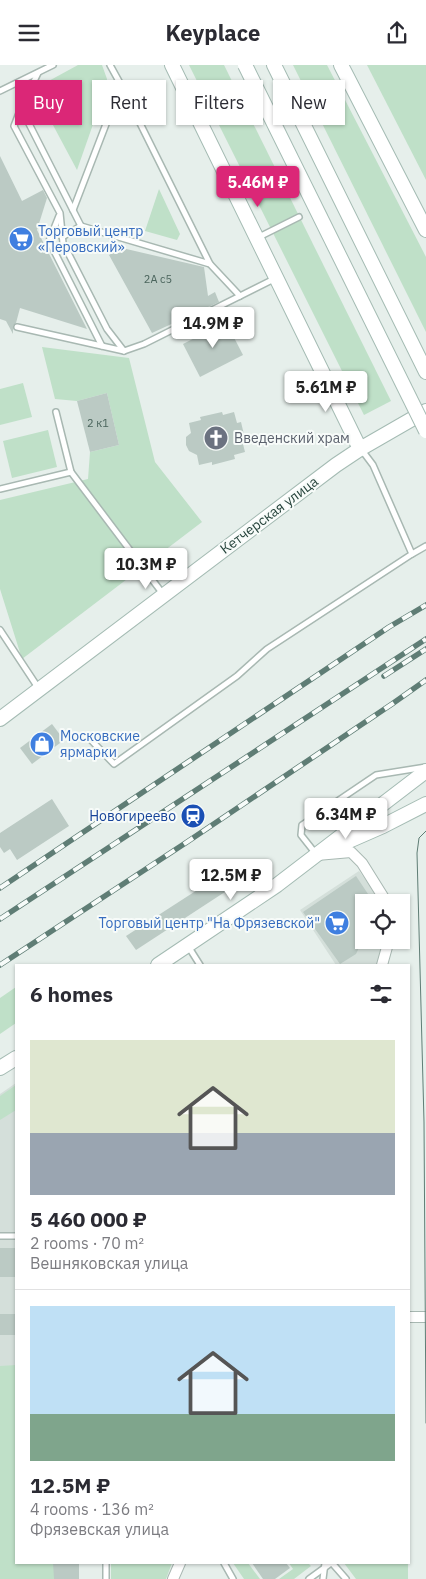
<!DOCTYPE html>
<html lang="en">
<head>
<meta charset="utf-8">
<style>
  :root { --surface:#fff; --page:#f2f2f3; --text:#2b2b33; --muted:#7c7c81; --line:#e1e1e2; --accent:#db2777 }
  body { margin:0; font-family:"IBM Plex Sans",sans-serif; background:var(--page); color:var(--text); height:100vh; display:flex; flex-direction:column; font-size:19px; white-space:nowrap }
  * { box-sizing:border-box; margin:0 }
  p { font-size:16px; color:var(--muted) }
  .icon { flex:none; width:28px; height:28px; fill:none; stroke:currentColor; stroke-width:2; stroke-linecap:round; stroke-linejoin:round }
  .map { position:relative; flex:1; overflow:hidden }
  .side { position:absolute; left:15px; top:899px; width:395px; height:600px; display:flex; flex-direction:column; background:var(--surface); border-radius:0px; box-shadow:0 1px 4px #0004 }
  .side>* { flex:none }
  .top-card { position:absolute; left:15px; top:15px; width:396px; height:45px; display:flex; gap:10px }
  .fabs { position:absolute; left:355px; top:829px; display:grid; gap:10px }
  .fabs a { display:grid; place-items:center; width:55px; height:55px; border-radius:0px; background:var(--surface); box-shadow:0 1px 4px #0004; font-size:25px }
  .price { position:absolute; translate:-50% -42px; padding:0 11px; border-radius:5px; background:#fff; color:#222; font-size:16px; line-height:32px; filter:drop-shadow(0 1px 2px #0008) }
  .price::after { content:''; position:absolute; left:50%; top:30px; width:15px; height:11px; margin-left:-8px; background:inherit; clip-path:polygon(0 0,100% 0,50% 100%) }
  .price.active { background:var(--accent); color:#fff }
  ul { padding:0; list-style:none }
  li { display:grid; align-content:center; gap:10px; height:265px; padding:0 15px }
  li+li { border-top:1px solid var(--line) }
  li span { display:grid; place-items:center; height:155px; border-radius:0px; color:#555 }
  li>.icon { margin-inline-start:auto }
  span .icon { width:90px; height:90px; fill:#fffc; stroke-width:1 }
  li b { font-size:21px }
  h2 { display:flex; justify-content:space-between; align-items:center; height:60px; padding:0 15px; font-size:21px }
  .tag { padding:0 18px; border-radius:0px; background:var(--surface); box-shadow:0 1px 4px #0004; font-size:18px; line-height:45px }
  .tag.active { background:var(--accent); color:#fff }
  header { display:flex; justify-content:space-between; align-items:center; height:65px; padding:0 15px; background:var(--surface); font-size:22px; font-weight:800 }
  .map>svg:first-child { display:block }
  .built { fill:#d4dfda }
  .green { fill:#bfe0c8 }
  .building { fill:#bbcac4 }
  .lines { fill:none; stroke-linecap:round; stroke-linejoin:round }
  .service-casing { stroke:#a8b8b2; stroke-width:8 }
  .minor-casing { stroke:#a8b8b2; stroke-width:12 }
  .secondary-casing { stroke:#a4bbb3; stroke-width:16 }
  .service { stroke:#fff; stroke-width:5 }
  .minor { stroke:#fff; stroke-width:10 }
  .secondary { stroke:#fff; stroke-width:14 }
  .tram { stroke:#5f7d75; stroke-width:1 }
  .rail-casing { stroke:#5f7d75; stroke-width:5.5 }
  .rail { stroke:#f7fbf9; stroke-width:4; stroke-dasharray:11; stroke-linecap:butt }
  .secondary-bridge-casing { stroke:#a4bbb3; stroke-width:16; stroke-linecap:butt }
  .secondary-bridge { stroke:#fff; stroke-width:14 }
  .labels { text-anchor:middle; stroke-width:4; stroke-linejoin:round; paint-order:stroke }
  .number-label { font-size:11px; fill:#4a645c }
  .shop-label { font-size:14px; fill:#366cbe; stroke:#f7fbf9; text-anchor:start }
  .worship-label { font-size:14px; fill:#5b616d; stroke:#f7fbf9; text-anchor:start }
  .street-label { font-size:14px; fill:#24423a; stroke:#f7fbf9 }
  .transit-label { font-size:14px; fill:#164399; stroke:#f7fbf9; text-anchor:end }
</style>
</head>
<body>
<header><svg class="icon" aria-label="menu" viewBox="0 0 24 24"><path d="M4 6h16M4 12h16M4 18h16"/></svg>Keyplace<svg class="icon" aria-label="share" viewBox="0 0 24 24"><path d="M12 15V3M7 8l5-5 5 5M5 13v7h14v-7"/></svg></header>
<div class="map">
<svg width="426" height="1514" viewBox="0 0 426 1514">
  <rect width="100%" height="100%" fill="#e6efeb"/>
  <g class="built">
    <polygon points="359,806 382,837 364,838 364,875 383,875 377,900 336,900 300,845"/>
    <polygon points="16,1018 16,1308 0,1308 0,1029"/>
  </g>
  <g class="green">
    <polygon points="78,0 102,0 107,14 104,28 77,105 38,32 37,25 45,18"/>
    <polygon points="189,0 224,0 391,336 364,350"/>
    <polygon points="293,0 327,0 426,192 426,267"/>
    <polygon points="367,0 426,0 426,115"/>
    <polygon points="159,124 180,169 177,175 145,166"/>
    <polygon points="42,282 129,293 155,397 202,457 22,594 0,524 0,435 88,414 90,387 119,380 107,328 77,336 55,334"/>
    <polygon points="23,318 32,352 0,360 0,324"/>
    <polygon points="48,365 57,402 12,413 3,376"/>
    <polygon points="16,922 16,958 0,969 0,933"/>
    <polygon points="16,1020 16,1045 0,1055 0,1031"/>
    <polygon points="16,1300 16,1498 54,1498 54,1514 0,1514 0,1301"/>
    <polygon points="111,1498 172,1498 166,1514 111,1514"/>
    <polygon points="233,1498 248,1498 260,1514 244,1514"/>
    <polygon points="289,1498 308,1498 311,1501 294,1514 279,1514 293,1504"/>
    <polygon points="344,1498 408,1498 408,1514 356,1514"/>
  </g>
  <g class="building">
    <polygon points="0,91 22,136 43,125 47,133 37,165 87,264 20,243 16,258 13,261 13,269 6,256 0,254"/>
    <polygon points="122,183 204,202 208,231 215,227 219,237 152,268 109,190"/>
    <polygon points="226,257 243,290 200,312 183,279"/>
    <polygon points="107,328 119,380 90,387 77,336"/>
    <polygon points="222,347 223,350 234,347 237,358 241,357 245,374 242,375 245,387 234,390 235,394 212,400 212,397 199,400 197,390 189,386 186,380 186,372 191,368 189,358 201,355 200,352"/>
    <polygon points="52,659 64,675 32,699 20,683"/>
    <polygon points="52,734 69,761 17,795 10,784 4,788 0,782 0,768"/>
    <polygon points="222,809 231,823 136,885 126,871"/>
    <polygon points="356,811 374,838 364,838 364,872 356,889 340,899 303,847"/>
    <rect x="0" y="1183" width="16" height="29"/>
    <rect x="0" y="1249" width="16" height="21"/>
    <polygon points="53,1498 79,1498 79,1514 54,1514"/>
    <polygon points="252,1498 286,1498 290,1503 275,1514 263,1514"/>
  </g>
  <g class="lines">
    <defs>
      <g id="service">
        <polyline points="110,0 121,20"/>
        <polyline points="38,8 21,43 14,61 60,148 63,178 107,264 124,286"/>
        <polyline points="0,26 53,0"/>
        <polyline points="21,43 81,161"/>
        <polyline points="73,145 121,20 210,199"/>
        <polyline points="59,151 49,176 102,281"/>
        <polyline points="62,172 81,161 210,199 240,231"/>
        <polyline points="257,173 299,152"/>
        <polyline points="17,262 124,286 144,279 276,213"/>
        <polyline points="56,347 71,407 163,529"/>
        <polyline points="0,424 71,407"/>
        <polyline points="412,489 426,481"/>
        <polyline points="0,565 39,624"/>
        <polyline points="90,674 114,699 237,611 267,584 412,489 373,400 361,384"/>
        <polyline points="316,789 301,770 302,760 376,710 426,702"/>
        <polyline points="188,881 200,900"/>
        <polyline points="0,1171 16,1171"/>
        <polyline points="106,1498 106,1514"/>
        <polyline points="224,1498 233,1514"/>
        <polyline points="332,1498 346,1514"/>
        <polyline points="309,1514 331,1498"/>
        <polyline points="323,1514 325,1498"/>
      </g>
      <g id="minor">
        <polyline points="317,790 351,787 362,798 387,838"/>
        <polyline points="382,900 389,875"/>
        <polyline points="409,1252 426,1252"/>
        <polyline points="173,1514 180,1498"/>
      </g>
      <g id="secondary">
        <polyline points="172,0 360,384"/>
        <polyline points="274,0 426,307"/>
        <polyline points="341,0 426,165"/>
        <polyline points="0,654 336,400 360,384 426,346"/>
        <polyline points="335,782 383,761 426,739"/>
        <polyline points="158,900 277,820 426,706"/>
        <polyline points="0,1003 16,993"/>
      </g>
    </defs>
    <use href="#service" class="service-casing"/>
    <use href="#minor" class="minor-casing"/>
    <use href="#secondary" class="secondary-casing"/>
    <use href="#service" class="service"/>
    <use href="#minor" class="minor"/>
    <use href="#secondary" class="secondary"/>
    <polyline class="tram" points="426,766 419,773 417,788 424,1057 426,1358"/>
    <defs>
      <g id="rail">
        <polyline points="384,611 426,584"/>
        <polyline points="0,823 389,562 426,540"/>
        <polyline points="0,854 426,574"/>
        <polyline points="0,900 187,777 392,639 426,615"/>
      </g>
    </defs>
    <use href="#rail" class="rail-casing"/>
    <use href="#rail" class="rail"/>
    <defs>
      <polyline id="secondary-bridge" points="245,0 426,366"/>
    </defs>
    <use href="#secondary-bridge" class="secondary-bridge-casing"/>
    <use href="#secondary-bridge" class="secondary-bridge"/>
  </g>
  <defs>
    <symbol id="supermarket-disc" viewBox="-11 -11 22 22"><circle r="9.5" fill="#3f7fe0" stroke="#f7fbf9"/><path d="M-6-5.5h2.5l.6 2H6L4.5 2H-2.5L-4.4-4H-6ZM-1.5 3.2a1.3 1.3 0 1 0 .1 0ZM3 3.2a1.3 1.3 0 1 0 .1 0Z" fill="#fff"/></symbol>
    <symbol id="church-disc" viewBox="-11 -11 22 22"><circle r="9.5" fill="#6b7280" stroke="#f7fbf9"/><path d="M-1.2-6h2.4v3.5h3.3v2.4h-3.3V6h-2.4V-.1h-3.3v-2.4h3.3Z" fill="#fff"/></symbol>
    <symbol id="shop-disc" viewBox="-11 -11 22 22"><circle r="9.5" fill="#3f7fe0" stroke="#f7fbf9"/><path d="M-5-2.5h2.3a2.7 3.5 0 0 1 5.4 0H5L5.5 6h-11ZM-1.5-2.5h3a1.5 2.3 0 0 0-3 0Z" fill="#fff"/></symbol>
    <symbol id="station-disc" viewBox="-11 -11 22 22"><circle r="9.5" fill="#1a4fb4" stroke="#f7fbf9"/><path d="M-3-6H3Q5-6 5-4V2Q5 4 3 4L4.5 6H3L1.5 4h-3L-3 6H-4.5L-3 4Q-5 4-5 2V-4Q-5-6-3-6ZM-3.5-4v3h7v-3ZM-3.5 1v1.5H-2V1ZM2 1v1.5H3.5V1Z" fill="#fff"/></symbol>
  </defs>
  <g fill-rule="evenodd">
    <use href="#supermarket-disc" x="7" y="160" width="28" height="28"/>
    <use href="#church-disc" x="202" y="359" width="28" height="28"/>
    <use href="#shop-disc" x="28" y="665" width="28" height="28"/>
    <use href="#station-disc" x="179" y="737" width="28" height="28"/>
    <use href="#supermarket-disc" x="323" y="844" width="28" height="28"/>
  </g>
  <g class="labels">
    <g class="number-label">
      <text x="158" y="218">2А с5</text>
      <text x="98" y="362">2 к1</text>
    </g>
    <g class="shop-label">
      <text x="38" y="171">Торговый центр<tspan x="38" dy="16">«Перовский»</tspan></text>
      <text x="60" y="676">Московские<tspan x="60" dy="16">ярмарки</tspan></text>
      <text x="320" y="863" text-anchor="end">Торговый центр "На Фрязевской"</text>
    </g>
    <g class="worship-label">
      <text x="234" y="378">Введенский храм</text>
    </g>
    <g class="street-label">
      <text transform="translate(269 450) rotate(-37)" y="5">Кетчерская улица</text>
    </g>
    <g class="transit-label">
      <text x="176" y="756">Новогиреево</text>
    </g>
  </g>
</svg>
<div class="fabs">
<a><svg class="icon" aria-label="locate" viewBox="0 0 24 24"><circle cx="12" cy="12" r="6"/><path d="M12 2v4M12 18v4M2 12h4M18 12h4"/></svg></a>
</div>
<b class="price active" style="left:258px;top:143px">5.46M ₽</b>
<b class="price" style="left:213px;top:284px">14.9M ₽</b>
<b class="price" style="left:326px;top:348px">5.61M ₽</b>
<b class="price" style="left:146px;top:525px">10.3M ₽</b>
<b class="price" style="left:346px;top:775px">6.34M ₽</b>
<b class="price" style="left:231px;top:836px">12.5M ₽</b>
<div class="top-card">
<a class="tag active">Buy</a>
<a class="tag">Rent</a>
<a class="tag">Filters</a>
<a class="tag">New</a>
</div>
<section class="side">
<h2>6 homes<svg class="icon" aria-label="filters" viewBox="0 0 24 24"><path d="M4 7h16M4 17h16"/><circle cx="9" cy="7" r="2"/><circle cx="15" cy="17" r="2"/></svg></h2>
<ul>
<li><span style="background:linear-gradient(#dfe7d0 60%,#9aa5b1 0)"><svg class="icon" aria-label="home" viewBox="0 0 24 24"><path d="M3 11l9-7 9 7M6 9v11h12V9"/></svg></span><div><b>5 460 000 ₽</b><p>2 rooms · 70 m²</p><p>Вешняковская улица</p></div></li>
<li><span style="background:linear-gradient(#bfe0f5 70%,#7fa58c 0)"><svg class="icon" aria-label="home" viewBox="0 0 24 24"><path d="M3 11l9-7 9 7M6 9v11h12V9"/></svg></span><div><b>12.5M ₽</b><p>4 rooms · 136 m²</p><p>Фрязевская улица</p></div></li>
</ul>
</section>
</div>
</body>
</html>
